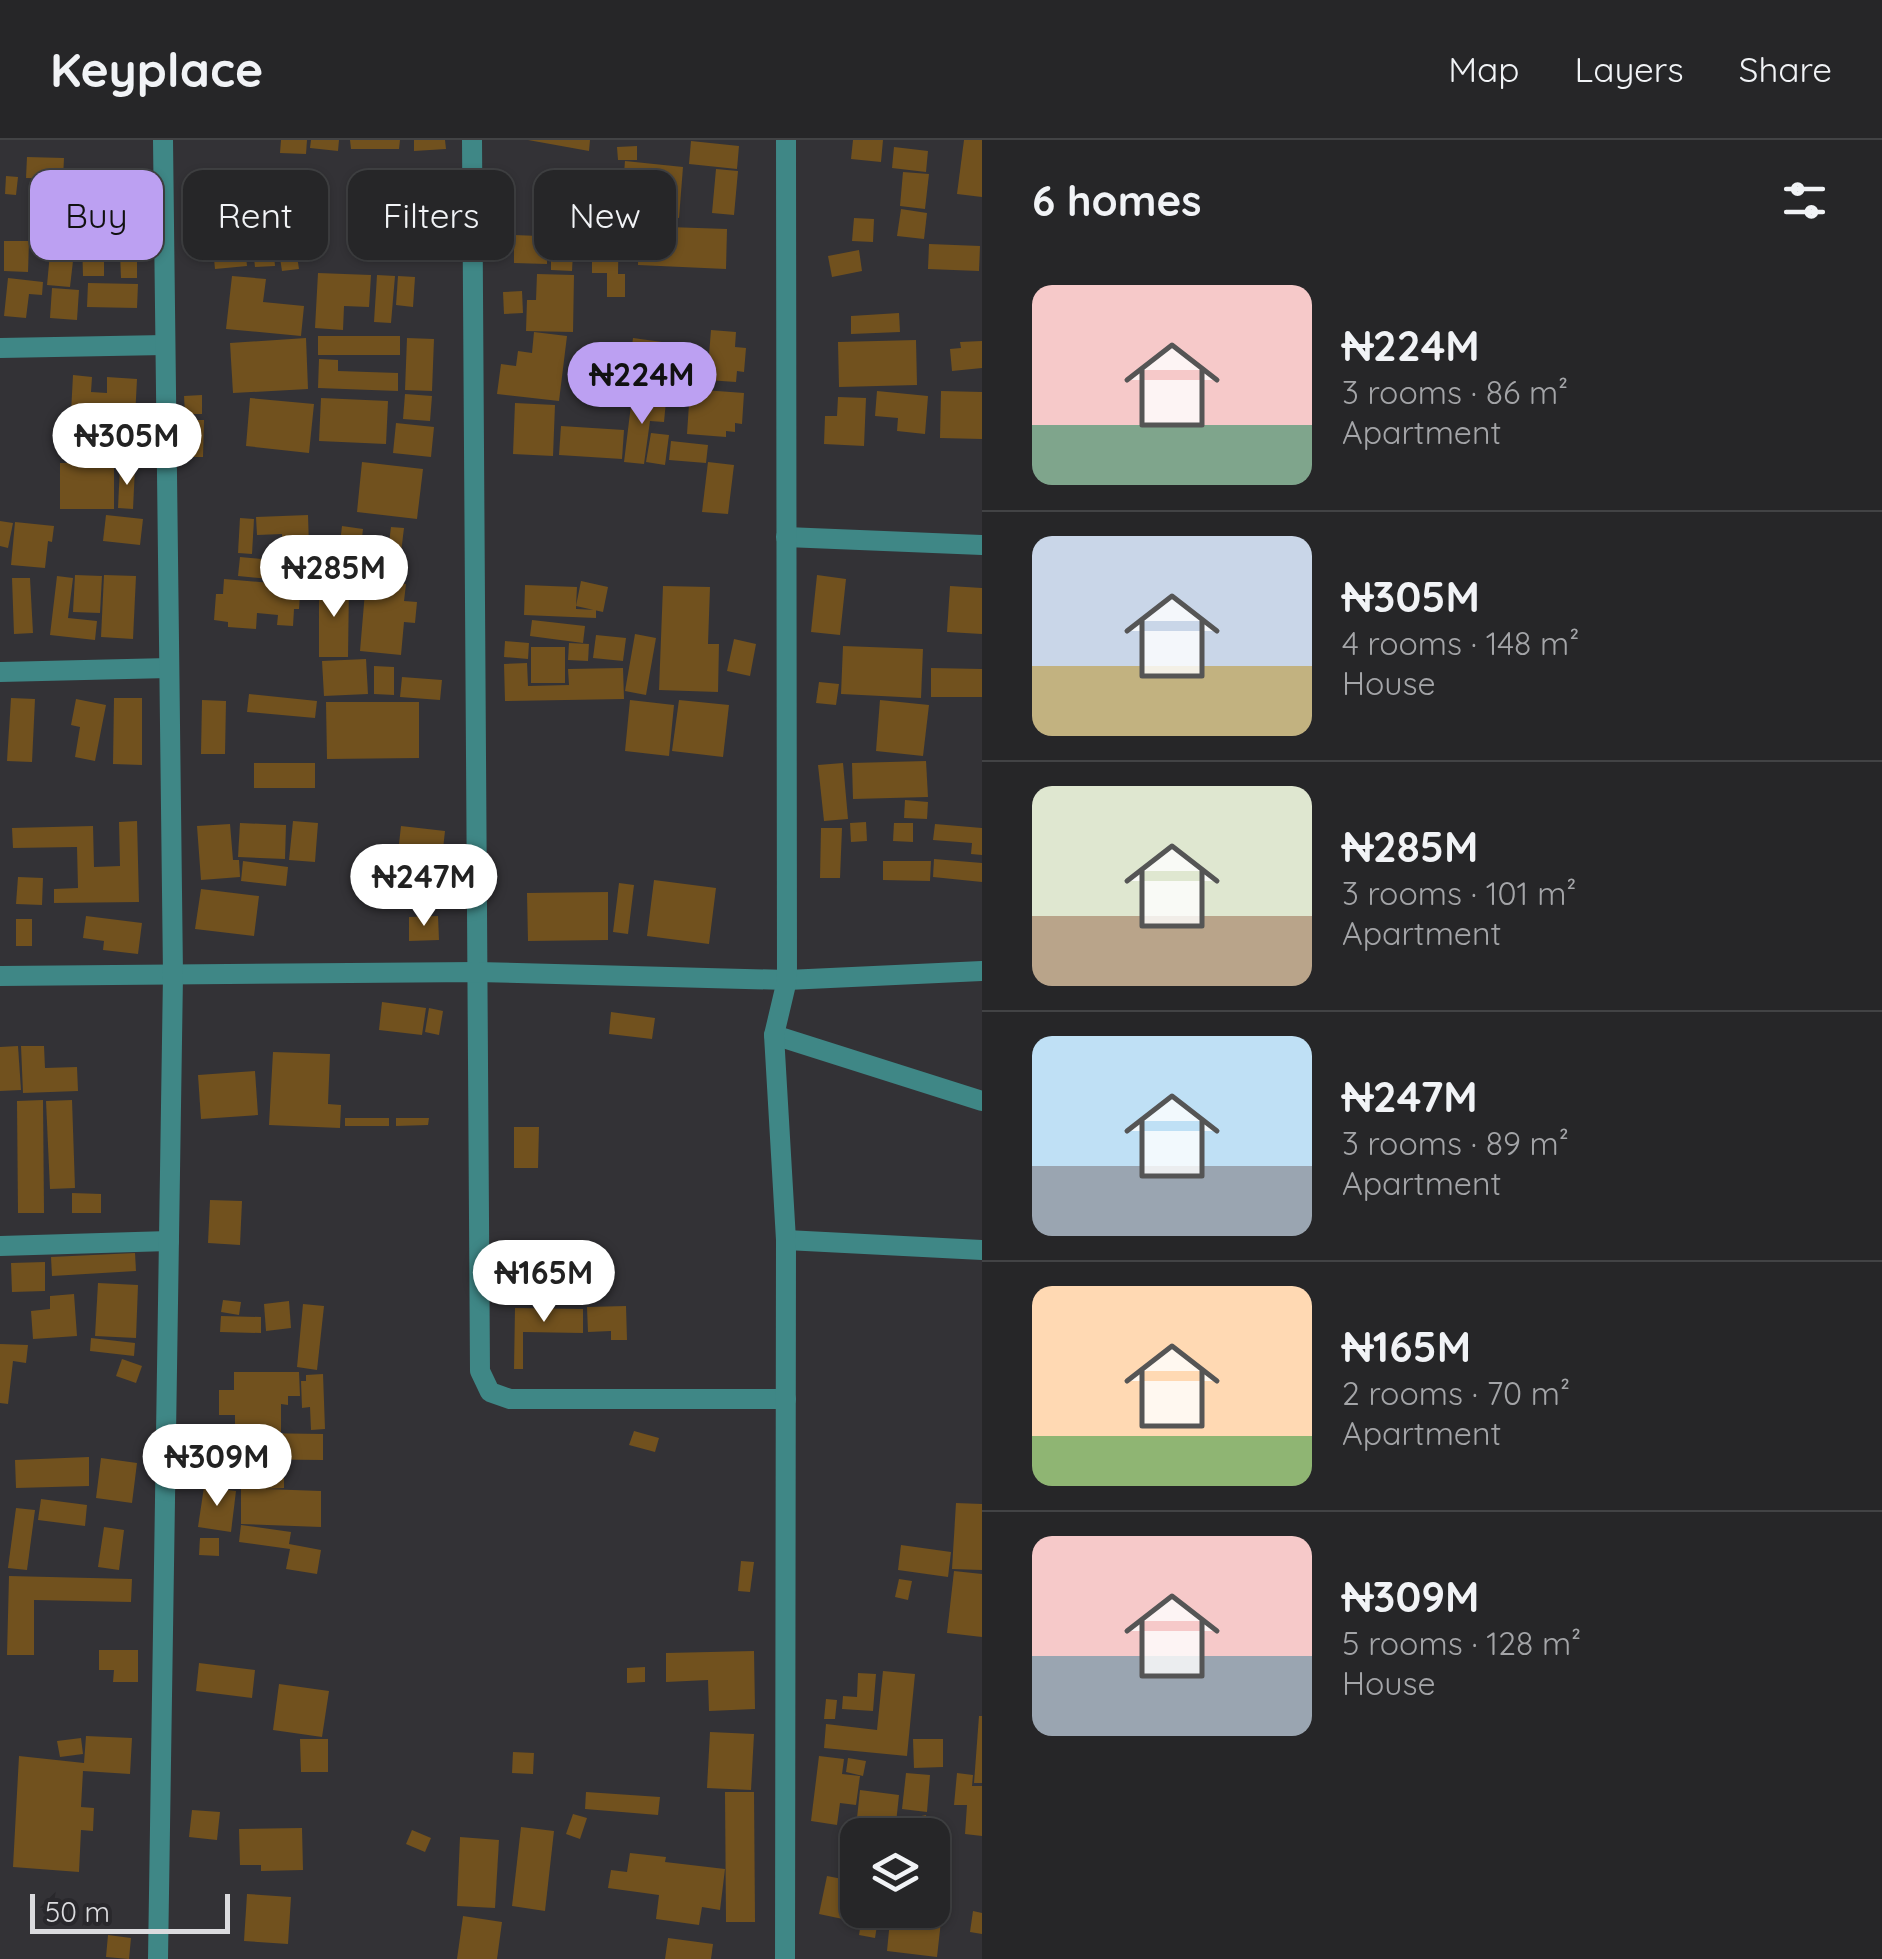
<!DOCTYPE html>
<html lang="en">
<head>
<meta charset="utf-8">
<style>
  :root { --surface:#262628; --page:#2e2e30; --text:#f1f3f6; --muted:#a4a5a8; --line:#424345; --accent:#bca0f2 }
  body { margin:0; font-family:Quicksand,sans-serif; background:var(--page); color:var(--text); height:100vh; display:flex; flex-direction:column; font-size:38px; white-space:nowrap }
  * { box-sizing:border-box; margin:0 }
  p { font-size:32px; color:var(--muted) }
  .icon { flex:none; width:55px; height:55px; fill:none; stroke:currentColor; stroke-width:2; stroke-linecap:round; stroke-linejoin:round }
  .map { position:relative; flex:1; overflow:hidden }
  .panel { display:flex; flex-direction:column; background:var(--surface); width:900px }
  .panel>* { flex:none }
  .top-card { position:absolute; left:30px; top:30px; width:800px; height:90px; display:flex; gap:20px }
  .tools { position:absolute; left:840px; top:1678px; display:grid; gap:20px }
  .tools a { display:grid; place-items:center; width:110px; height:110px; border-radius:20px; background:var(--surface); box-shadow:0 2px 8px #0004,0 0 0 2px var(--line); font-size:50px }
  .scale { position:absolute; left:30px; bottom:25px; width:200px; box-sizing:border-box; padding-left:10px; border:5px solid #dbdbde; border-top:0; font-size:28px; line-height:35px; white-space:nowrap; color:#dbdbde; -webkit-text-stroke:8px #29282c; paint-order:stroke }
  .price { position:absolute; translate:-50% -85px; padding:0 22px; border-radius:35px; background:#fff; color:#222; font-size:32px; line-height:65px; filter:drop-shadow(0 2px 5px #0008) }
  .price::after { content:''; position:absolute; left:50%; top:60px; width:30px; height:22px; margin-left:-15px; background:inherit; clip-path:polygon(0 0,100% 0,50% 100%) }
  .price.active { background:var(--accent); color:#111 }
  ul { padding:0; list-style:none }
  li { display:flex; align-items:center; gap:30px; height:250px; padding:0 50px }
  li+li { border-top:2px solid var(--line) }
  li span { display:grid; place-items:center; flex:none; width:280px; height:200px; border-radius:20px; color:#555 }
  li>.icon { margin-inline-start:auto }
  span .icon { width:120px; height:120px; fill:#fffc; stroke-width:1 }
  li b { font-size:42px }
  h2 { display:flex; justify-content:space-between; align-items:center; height:120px; padding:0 50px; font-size:42px }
  .pill { padding:0 35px; border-radius:20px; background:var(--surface); box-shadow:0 2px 8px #0004,0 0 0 2px var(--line); font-size:35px; line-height:90px }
  .pill.active { background:var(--accent); color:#111 }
  header { display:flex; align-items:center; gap:60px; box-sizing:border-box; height:140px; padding:0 50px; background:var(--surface); border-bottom:2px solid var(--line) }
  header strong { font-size:48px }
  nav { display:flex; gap:55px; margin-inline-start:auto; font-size:35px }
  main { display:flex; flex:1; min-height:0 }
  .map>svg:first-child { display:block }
  .building { fill:#71511e }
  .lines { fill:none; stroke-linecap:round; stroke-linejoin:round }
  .minor { stroke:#3f8786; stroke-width:20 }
</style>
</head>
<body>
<header>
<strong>Keyplace</strong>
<nav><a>Map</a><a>Layers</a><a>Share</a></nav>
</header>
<main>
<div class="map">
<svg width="982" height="1819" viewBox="0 0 982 1819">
  <rect width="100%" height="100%" fill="#333236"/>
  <g class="building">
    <polygon points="281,0 307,0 306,14 280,13"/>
    <polygon points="311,0 339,0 338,11 310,8"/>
    <polygon points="350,0 400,0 399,9 351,9"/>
    <polygon points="414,0 445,0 446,9 414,11"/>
    <polygon points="528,0 590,0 589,11"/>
    <polygon points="853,0 883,0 881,22 851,19"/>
    <polygon points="964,0 982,0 982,57 957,54"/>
    <polygon points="691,1 739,6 737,29 689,24"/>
    <polygon points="637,6 637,20 618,20 617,7"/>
    <polygon points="894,7 928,11 926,32 892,28"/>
    <polygon points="27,17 64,18 63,39 26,38"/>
    <polygon points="625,21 683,27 679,78 621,72"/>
    <polygon points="716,29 738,31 734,75 712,73"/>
    <polygon points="903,32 929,34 925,69 900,66"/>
    <polygon points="6,36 18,37 16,55 5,54"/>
    <polygon points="266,39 282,42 277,70 261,67"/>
    <polygon points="610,42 611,68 583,68 582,43"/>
    <polygon points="75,54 106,58 104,75 73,72"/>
    <polygon points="901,69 927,73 924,99 897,96"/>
    <polygon points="189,72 210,73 209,98 188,98"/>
    <polygon points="216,72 249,77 247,92 214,87"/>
    <polygon points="276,74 314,76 313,95 274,93"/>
    <polygon points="540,76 619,77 618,134 625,134 625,157 607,157 607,133 592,133 592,109 547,109 547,124 514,123 514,95 539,96"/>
    <polygon points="854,78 874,79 873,102 852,101"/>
    <polygon points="271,80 275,126 255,127 250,82"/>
    <polygon points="639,86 727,89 726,129 638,125"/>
    <polygon points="52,92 76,95 70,147 47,145"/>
    <polygon points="244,94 247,126 215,129 212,97"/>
    <polygon points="82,98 104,98 104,136 83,136"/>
    <polygon points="4,101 29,101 28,132 4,131"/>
    <polygon points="295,103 299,129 282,131 278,105"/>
    <polygon points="929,104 980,106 979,131 928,129"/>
    <polygon points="859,110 862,131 832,137 828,116"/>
    <polygon points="551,112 573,113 572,131 551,130"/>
    <polygon points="120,113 137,113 137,138 121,138"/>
    <polygon points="318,133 371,135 369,167 344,166 343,190 315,188"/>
    <polygon points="537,134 574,135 573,192 526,191 527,160 536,160"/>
    <polygon points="377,135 395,136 391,183 374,182"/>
    <polygon points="232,136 266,139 263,162 304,166 301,196 226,189"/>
    <polygon points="398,136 415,137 413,167 396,165"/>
    <polygon points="8,138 43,142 42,155 29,154 26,178 4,176"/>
    <polygon points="88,143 138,144 137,168 87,167"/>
    <polygon points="52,148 79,150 77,180 50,178"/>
    <polygon points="522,151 523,173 504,174 503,152"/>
    <polygon points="899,173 900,192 851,194 851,176"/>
    <polygon points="711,190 736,192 735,207 746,208 744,232 737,231 736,242 707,240"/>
    <polygon points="534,192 567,196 559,261 497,254 501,224 516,226 518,211 532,213"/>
    <rect x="318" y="196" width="82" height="19"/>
    <polygon points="306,198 308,249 233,253 230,203"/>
    <polygon points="407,198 434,199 432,251 405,250"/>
    <polygon points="633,198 662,202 658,236 629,232"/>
    <polygon points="916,200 917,245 839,247 838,202"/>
    <polygon points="982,201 982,228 952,231 950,209 961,208 960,202"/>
    <polygon points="607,205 624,205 624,246 606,246"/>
    <polygon points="319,219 338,220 338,231 398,233 398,251 318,248"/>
    <polygon points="73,235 92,237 91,252 107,253 107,237 137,239 135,278 71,273"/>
    <polygon points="690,249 744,253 742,284 735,283 735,292 726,291 726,297 687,294"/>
    <polygon points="877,251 928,256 925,294 897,291 898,278 875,276"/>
    <polygon points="941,251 982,252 982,299 940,298"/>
    <polygon points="405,254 432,256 430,281 403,279"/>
    <polygon points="202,255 202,274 185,274 184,256"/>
    <polygon points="632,257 666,261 664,282 650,281 644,324 624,322"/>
    <polygon points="838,257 866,258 864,306 824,304 825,276 837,276"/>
    <polygon points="250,258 314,264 309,313 246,306"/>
    <polygon points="321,258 388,261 386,304 319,301"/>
    <polygon points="515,263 555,265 553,316 513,314"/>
    <polygon points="186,280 204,280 203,317 186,317"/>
    <polygon points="396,283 434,287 431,317 393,313"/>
    <polygon points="561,286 624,290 622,319 559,315"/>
    <polygon points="651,293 669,295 665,325 646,322"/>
    <polygon points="671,301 708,305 706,323 669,320"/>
    <polygon points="362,322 423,329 417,379 357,372"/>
    <polygon points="708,322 734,325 728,374 702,372"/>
    <rect x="60" y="323" width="54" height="46"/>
    <polygon points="120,326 135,327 133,369 118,368"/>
    <polygon points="106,375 143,379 140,405 103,401"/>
    <polygon points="308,375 310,439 284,440 282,394 257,395 256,377"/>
    <polygon points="240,378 254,379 252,414 238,413"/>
    <polygon points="0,381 13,383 8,408 0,406"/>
    <polygon points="15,382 54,386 52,402 48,401 45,428 11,425"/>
    <polygon points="342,386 363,389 357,441 336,438"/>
    <polygon points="391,387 404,388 399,429 386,427"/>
    <polygon points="240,417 281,421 279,440 238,436"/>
    <polygon points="75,435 102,436 100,473 73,472"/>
    <polygon points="104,435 136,436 133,499 101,497"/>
    <polygon points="817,435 846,439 840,495 811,492"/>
    <polygon points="57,436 73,438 68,478 97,481 95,500 50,495"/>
    <polygon points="12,438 30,438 33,493 14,494"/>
    <polygon points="224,439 296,445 295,453 300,454 299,469 294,469 293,486 277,485 278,475 257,473 256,489 228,487 228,482 214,480 216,454 223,454"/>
    <polygon points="366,440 406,444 404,461 417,462 415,483 404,482 401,515 360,511"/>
    <polygon points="581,441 608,447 603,472 576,466 576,469 596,470 596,478 524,475 525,445 577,447 576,466"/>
    <polygon points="319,444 349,444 348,517 319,517"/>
    <polygon points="663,446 710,447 708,504 719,504 718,552 659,550"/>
    <polygon points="950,446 982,448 982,494 947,492"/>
    <polygon points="532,480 585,486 583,503 530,496"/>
    <polygon points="635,494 656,498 646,555 625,551"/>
    <polygon points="596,495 626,498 623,521 593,518"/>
    <polygon points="734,499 756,504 750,536 727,531"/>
    <polygon points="505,501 529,503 528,519 504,517"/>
    <polygon points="569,503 589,504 588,521 568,520"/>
    <polygon points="843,506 923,509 921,558 841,554"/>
    <rect x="531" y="507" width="34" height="36"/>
    <polygon points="366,519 368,554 324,556 322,521"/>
    <polygon points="527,523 528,546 569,545 568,529 623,528 624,559 505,561 504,524"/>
    <polygon points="374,526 394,527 394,555 374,554"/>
    <polygon points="931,528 982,529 982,557 931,557"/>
    <polygon points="402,537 442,540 440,560 400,557"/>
    <polygon points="819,542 839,544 836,565 816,563"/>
    <polygon points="249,554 317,561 315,578 247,572"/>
    <polygon points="11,558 35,559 32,622 7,621"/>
    <polygon points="114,558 142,558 142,625 113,624"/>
    <polygon points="76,559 106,565 95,621 75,617 80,587 71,585"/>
    <polygon points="202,560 226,561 225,614 201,614"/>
    <polygon points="630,560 674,565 669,616 625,611"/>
    <polygon points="679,560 729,565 723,617 672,611"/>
    <polygon points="880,560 929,565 923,616 876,611"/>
    <polygon points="326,562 419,562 419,618 327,619"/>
    <polygon points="926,621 928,657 853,659 852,623"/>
    <rect x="254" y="623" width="61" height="25"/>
    <polygon points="843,623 848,679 824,681 818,625"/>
    <polygon points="905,660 928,662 927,679 904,678"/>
    <polygon points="137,681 139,762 54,763 54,749 78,748 77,707 13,708 12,688 93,686 94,727 120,726 119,682"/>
    <polygon points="293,681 318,683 315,722 289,720"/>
    <polygon points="866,682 867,701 851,702 850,683"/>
    <polygon points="240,683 286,685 285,719 238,717"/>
    <polygon points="894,683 913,683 913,702 893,701"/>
    <polygon points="230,684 233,720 239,720 240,737 201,740 197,686"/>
    <polygon points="935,684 982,688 982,715 971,714 972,703 933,700"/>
    <polygon points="401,686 445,691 439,745 395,740"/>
    <polygon points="821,688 842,688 840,738 820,738"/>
    <polygon points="934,719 982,723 982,742 933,737"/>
    <polygon points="243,721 288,727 286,746 241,741"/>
    <polygon points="883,721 931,721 930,741 883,740"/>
    <polygon points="18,737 43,738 42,765 16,764"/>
    <polygon points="654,740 716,748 709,804 647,796"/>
    <polygon points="619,743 634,745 628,794 613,792"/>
    <polygon points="416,746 440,750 438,763 413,759"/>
    <polygon points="201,749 259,756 254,796 195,789"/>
    <polygon points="608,752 608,800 528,801 527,753"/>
    <polygon points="86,776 142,783 138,814 103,810 104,801 83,798"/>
    <polygon points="438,776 439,800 409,801 409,777"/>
    <rect x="16" y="779" width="16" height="27"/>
    <polygon points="382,862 426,868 422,895 379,890"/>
    <polygon points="429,868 443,871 439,895 425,892"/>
    <polygon points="611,872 655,878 652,899 609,894"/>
    <polygon points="18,906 21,950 0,951 0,907"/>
    <polygon points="21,906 44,906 45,928 77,927 78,951 23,953"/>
    <polygon points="273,912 330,914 328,964 341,965 340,988 269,985"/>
    <polygon points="255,931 258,975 201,979 198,935"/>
    <polygon points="43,960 44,1073 18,1073 17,961"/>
    <polygon points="72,960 75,1048 50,1049 46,961"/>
    <rect x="345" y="978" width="44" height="8"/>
    <polygon points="396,978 429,978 428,985 396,986"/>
    <polygon points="514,987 539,987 538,1028 514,1028"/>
    <polygon points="72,1053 101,1054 101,1073 72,1073"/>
    <polygon points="210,1060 242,1061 240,1105 208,1103"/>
    <polygon points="135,1113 136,1131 52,1136 51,1117"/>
    <polygon points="45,1122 45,1151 12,1152 11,1123"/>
    <polygon points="98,1143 138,1145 136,1198 95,1196"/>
    <polygon points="74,1154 77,1196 33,1199 31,1171 50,1169 50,1156"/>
    <polygon points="223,1160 241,1162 239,1175 221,1172"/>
    <polygon points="289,1161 291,1188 266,1191 264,1164"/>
    <polygon points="303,1164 324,1166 317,1230 297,1227"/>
    <polygon points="626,1166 627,1200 611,1200 611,1191 588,1192 587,1167"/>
    <polygon points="515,1168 583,1169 583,1193 523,1192 523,1229 514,1229"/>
    <polygon points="221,1176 261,1177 261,1193 220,1192"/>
    <polygon points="91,1198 135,1203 134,1216 90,1211"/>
    <polygon points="0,1204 28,1205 26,1223 13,1221 8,1264 0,1263"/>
    <polygon points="122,1219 142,1226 136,1243 116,1236"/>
    <polygon points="234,1232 299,1232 300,1256 288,1256 288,1265 281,1264 281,1292 246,1293 323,1294 323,1320 241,1319 241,1292 235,1292 235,1275 219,1275 219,1250 234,1250"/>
    <polygon points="323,1234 325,1289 311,1290 310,1267 302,1268 301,1241 306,1241 306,1235"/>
    <polygon points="634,1291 659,1298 655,1312 629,1305"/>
    <polygon points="89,1317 89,1346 16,1348 15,1320"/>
    <polygon points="101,1318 137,1323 132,1363 96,1358"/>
    <polygon points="241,1329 284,1329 284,1348 265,1349 321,1351 321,1387 241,1384"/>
    <polygon points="204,1347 236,1351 231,1392 198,1387"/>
    <polygon points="41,1359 87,1365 85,1386 38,1380"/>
    <polygon points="956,1363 982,1364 982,1430 952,1429"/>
    <polygon points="16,1368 35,1370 27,1430 8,1428"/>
    <polygon points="241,1385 291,1392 289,1404 321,1410 317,1434 286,1429 290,1409 239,1402"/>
    <polygon points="104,1387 124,1390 119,1430 98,1427"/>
    <polygon points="200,1398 219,1398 219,1416 199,1415"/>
    <polygon points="901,1405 951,1412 948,1437 898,1430"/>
    <polygon points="741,1421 754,1422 750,1452 738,1451"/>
    <polygon points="954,1431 982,1434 982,1497 947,1493"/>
    <polygon points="9,1436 132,1439 131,1462 34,1460 34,1515 7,1515"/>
    <polygon points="899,1439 912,1441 908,1460 895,1457"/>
    <polygon points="99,1510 138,1510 138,1542 113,1542 114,1530 99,1530"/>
    <polygon points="754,1511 755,1569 709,1571 708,1540 666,1542 666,1513"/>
    <polygon points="199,1523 255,1530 252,1558 196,1551"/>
    <polygon points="645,1527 645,1542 627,1543 627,1528"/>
    <polygon points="883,1531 915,1534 907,1616 824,1608 826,1584 877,1590"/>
    <polygon points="858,1533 876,1534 873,1571 842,1569 843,1556 857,1557"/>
    <polygon points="279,1544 329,1551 322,1597 273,1590"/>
    <polygon points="826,1559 837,1560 835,1579 824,1579"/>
    <polygon points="979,1576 982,1576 982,1643 974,1643"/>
    <polygon points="710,1592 754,1594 751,1650 707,1648"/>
    <polygon points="86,1596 132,1598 130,1634 83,1631 81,1667 94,1668 93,1691 81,1690 79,1732 13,1727 19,1616 84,1623"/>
    <polygon points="81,1598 83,1614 60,1617 57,1601"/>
    <polygon points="300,1599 328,1599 328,1632 301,1632"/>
    <polygon points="913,1599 943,1599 943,1627 914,1628"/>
    <polygon points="513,1612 534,1613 533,1634 512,1633"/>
    <polygon points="819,1616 844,1619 842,1634 860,1636 856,1665 840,1663 837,1685 811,1681"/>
    <polygon points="848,1618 866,1621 863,1636 846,1632"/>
    <polygon points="906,1633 930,1635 927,1672 902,1669"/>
    <polygon points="957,1633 973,1635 972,1646 982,1646 982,1696 965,1694 967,1665 954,1665"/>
    <polygon points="860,1650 899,1655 896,1683 857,1678"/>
    <polygon points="586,1652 660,1657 658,1675 585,1669"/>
    <polygon points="725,1652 754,1652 755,1782 726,1782"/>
    <polygon points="192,1670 220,1672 217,1700 189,1697"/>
    <polygon points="573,1674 587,1678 580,1699 566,1694"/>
    <polygon points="926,1675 929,1689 915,1692 912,1678"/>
    <polygon points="521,1687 554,1691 545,1771 512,1766"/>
    <polygon points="302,1688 303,1730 261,1731 261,1725 240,1725 239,1689"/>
    <polygon points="412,1690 431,1698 425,1712 406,1704"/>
    <polygon points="460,1697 499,1700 495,1768 457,1766"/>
    <polygon points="932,1698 943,1700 938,1723 932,1722"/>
    <polygon points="630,1713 666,1717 665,1722 725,1729 720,1770 702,1767 699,1785 656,1779 659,1755 608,1748 611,1730 627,1732"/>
    <polygon points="827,1736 858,1742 857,1782 819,1774"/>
    <polygon points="247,1754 291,1757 288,1804 244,1801"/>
    <polygon points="891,1770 918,1772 918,1778 941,1781 937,1817 887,1811"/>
    <polygon points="973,1771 982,1773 982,1794 970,1792"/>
    <polygon points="463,1776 502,1782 497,1819 457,1819"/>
    <polygon points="862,1776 878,1779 875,1798 859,1795"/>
    <polygon points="108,1795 131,1798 129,1819 106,1817"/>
    <polygon points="668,1798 713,1804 711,1819 665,1819"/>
  </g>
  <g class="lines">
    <g class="minor">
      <polyline points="472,0 480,1231 490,1252 510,1259 786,1259"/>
      <polyline points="0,208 165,205"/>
      <polyline points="786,397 982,405"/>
      <polyline points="0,532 169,528"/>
      <polyline points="0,836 477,832 787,840 982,831"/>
      <polyline points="774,895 982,961"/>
      <polyline points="786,1100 982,1110"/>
      <polyline points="0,1106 169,1101"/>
      <polyline points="158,1819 173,835 163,0"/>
      <polyline points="785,1819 786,1100 774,895 787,840 786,0"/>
    </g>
  </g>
</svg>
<div class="tools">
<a><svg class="icon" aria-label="layers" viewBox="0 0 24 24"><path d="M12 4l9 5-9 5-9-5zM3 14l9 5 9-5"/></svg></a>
</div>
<div class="scale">50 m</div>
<b class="price active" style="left:642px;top:287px">₦224M</b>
<b class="price" style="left:127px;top:348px">₦305M</b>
<b class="price" style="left:334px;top:480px">₦285M</b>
<b class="price" style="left:424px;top:789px">₦247M</b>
<b class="price" style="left:544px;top:1185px">₦165M</b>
<b class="price" style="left:217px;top:1369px">₦309M</b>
<div class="top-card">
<a class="pill active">Buy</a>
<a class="pill">Rent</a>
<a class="pill">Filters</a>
<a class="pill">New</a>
</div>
</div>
<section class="panel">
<h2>6 homes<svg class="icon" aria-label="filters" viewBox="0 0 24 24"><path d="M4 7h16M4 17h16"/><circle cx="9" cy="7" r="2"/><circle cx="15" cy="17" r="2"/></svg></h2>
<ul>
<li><span style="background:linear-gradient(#f6c9c9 70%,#7fa58c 0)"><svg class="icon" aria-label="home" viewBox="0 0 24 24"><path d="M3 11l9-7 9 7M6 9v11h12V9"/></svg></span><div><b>₦224M</b><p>3 rooms · 86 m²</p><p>Apartment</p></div></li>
<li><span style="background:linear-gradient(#c9d6e8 65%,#c2b280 0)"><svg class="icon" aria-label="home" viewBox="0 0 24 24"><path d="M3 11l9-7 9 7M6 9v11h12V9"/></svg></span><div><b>₦305M</b><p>4 rooms · 148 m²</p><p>House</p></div></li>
<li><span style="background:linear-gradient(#dfe7d0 65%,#b9a48a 0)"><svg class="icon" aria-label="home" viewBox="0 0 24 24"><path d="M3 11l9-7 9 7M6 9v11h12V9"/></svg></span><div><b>₦285M</b><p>3 rooms · 101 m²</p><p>Apartment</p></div></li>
<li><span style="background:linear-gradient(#bfe0f5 65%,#9aa5b1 0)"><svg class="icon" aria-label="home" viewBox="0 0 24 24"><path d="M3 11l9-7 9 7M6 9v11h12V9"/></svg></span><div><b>₦247M</b><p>3 rooms · 89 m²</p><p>Apartment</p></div></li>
<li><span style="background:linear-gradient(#ffd9b3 75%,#8fb573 0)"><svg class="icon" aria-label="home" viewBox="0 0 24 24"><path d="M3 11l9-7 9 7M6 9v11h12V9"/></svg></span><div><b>₦165M</b><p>2 rooms · 70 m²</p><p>Apartment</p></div></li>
<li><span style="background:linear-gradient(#f6c9c9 60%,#9aa5b1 0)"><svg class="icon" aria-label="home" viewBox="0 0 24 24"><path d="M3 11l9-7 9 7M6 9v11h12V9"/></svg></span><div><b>₦309M</b><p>5 rooms · 128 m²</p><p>House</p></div></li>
</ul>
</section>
</main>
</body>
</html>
